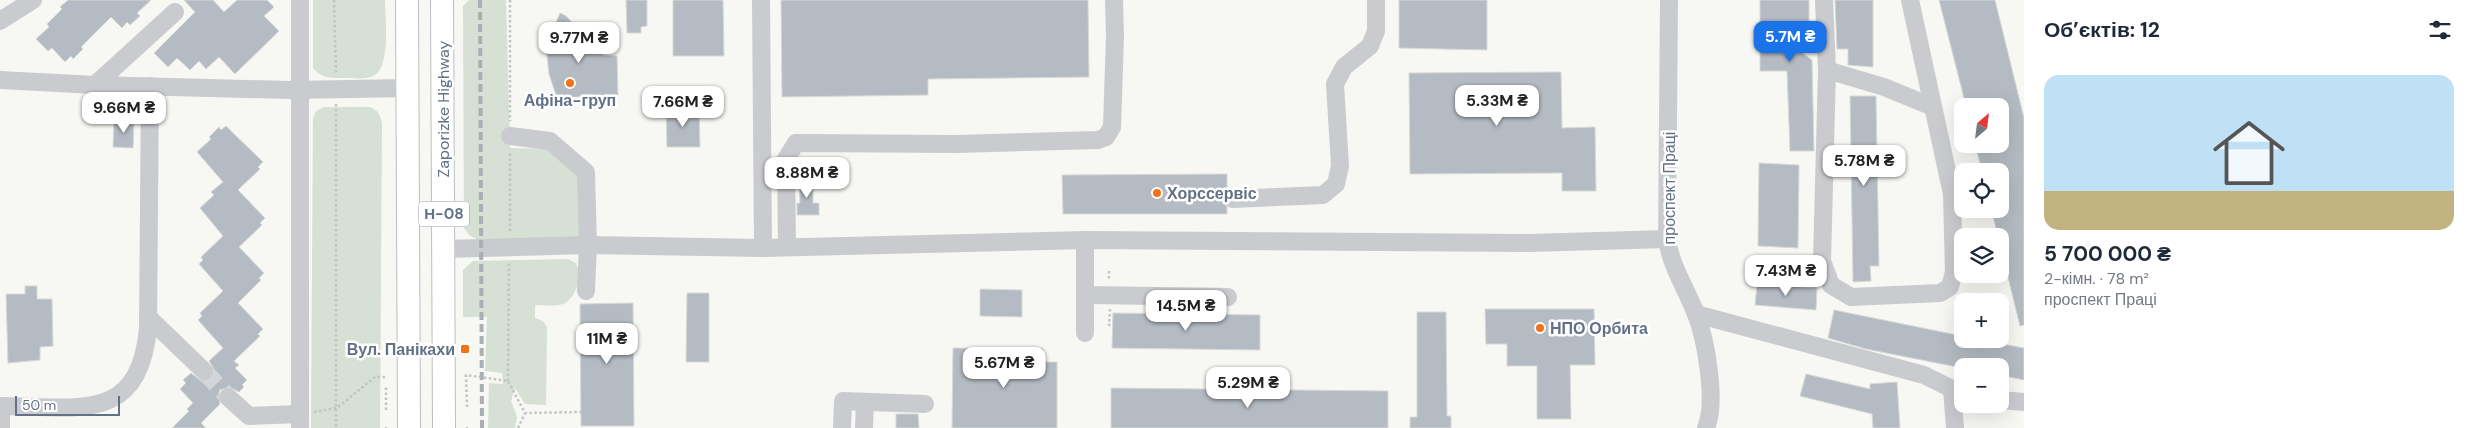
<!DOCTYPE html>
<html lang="uk">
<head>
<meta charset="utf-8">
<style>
  :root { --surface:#fff; --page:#f6f6f7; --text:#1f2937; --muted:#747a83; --accent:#1a73e8 }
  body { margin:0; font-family:"DM Sans",sans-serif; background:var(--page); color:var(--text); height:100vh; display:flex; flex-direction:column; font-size:19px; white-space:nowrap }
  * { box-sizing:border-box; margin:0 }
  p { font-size:16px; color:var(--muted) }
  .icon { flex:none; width:28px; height:28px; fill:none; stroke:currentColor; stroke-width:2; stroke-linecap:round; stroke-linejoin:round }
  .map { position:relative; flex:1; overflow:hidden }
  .sheet { display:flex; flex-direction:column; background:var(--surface); width:450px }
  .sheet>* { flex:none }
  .needle { width:32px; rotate:28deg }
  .buttons { position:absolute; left:1954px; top:98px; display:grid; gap:10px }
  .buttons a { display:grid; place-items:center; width:55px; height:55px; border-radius:10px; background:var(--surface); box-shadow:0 5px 20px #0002; font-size:25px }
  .scale { position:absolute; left:15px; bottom:12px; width:105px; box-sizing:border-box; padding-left:5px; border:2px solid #637188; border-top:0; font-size:14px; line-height:18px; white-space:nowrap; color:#637188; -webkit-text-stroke:4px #fff; paint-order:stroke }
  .price { position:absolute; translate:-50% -42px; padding:0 11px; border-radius:10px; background:#fff; color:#222; font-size:16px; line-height:32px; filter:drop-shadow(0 1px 2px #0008) }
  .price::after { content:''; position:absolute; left:50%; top:30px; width:15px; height:11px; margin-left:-8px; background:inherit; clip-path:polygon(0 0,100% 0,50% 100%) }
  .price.active { background:var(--accent); color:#fff }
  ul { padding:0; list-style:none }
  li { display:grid; align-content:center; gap:10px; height:265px; padding:0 20px }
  li span { display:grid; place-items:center; height:155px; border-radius:15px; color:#555 }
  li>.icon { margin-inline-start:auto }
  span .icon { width:90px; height:90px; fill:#fffc; stroke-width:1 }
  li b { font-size:21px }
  h2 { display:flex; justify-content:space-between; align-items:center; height:60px; padding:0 20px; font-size:21px }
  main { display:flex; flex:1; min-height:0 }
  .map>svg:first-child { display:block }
  .green { fill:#d6e0d4 }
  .building { fill:#b5bbc2; stroke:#d8d9d6 }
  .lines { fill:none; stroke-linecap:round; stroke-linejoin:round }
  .minor-tunnel { stroke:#d2d6d8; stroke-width:18; stroke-dasharray:18 9; stroke-linecap:butt }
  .major-casing { stroke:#bbbec2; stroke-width:24 }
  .path { stroke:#c2c3c5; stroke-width:2.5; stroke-dasharray:2.5 2.5; stroke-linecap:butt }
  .minor { stroke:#c9cbcf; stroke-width:18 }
  .major { stroke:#fff; stroke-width:22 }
  .rail { stroke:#aaaeb5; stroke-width:4; stroke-dasharray:8 4; stroke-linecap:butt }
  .poi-dot { fill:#f47116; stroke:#fff; stroke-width:2 }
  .labels { text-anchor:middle; stroke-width:5; stroke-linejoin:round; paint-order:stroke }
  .shield { fill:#fff; stroke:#929cac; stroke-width:1 }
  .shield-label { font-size:15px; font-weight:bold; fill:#637188 }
  .poi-label { font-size:16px; font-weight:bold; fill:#637188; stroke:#fff; text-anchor:start }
  .street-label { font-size:16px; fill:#637188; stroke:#fff }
</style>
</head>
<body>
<main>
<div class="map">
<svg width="2024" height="428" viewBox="0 0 2024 428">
  <rect width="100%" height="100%" fill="#f7f7f3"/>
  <g class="green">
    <path d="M 313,0 L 385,0 C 385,18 391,64 375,75 C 367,80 354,78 344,78 C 331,78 322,79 313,68 Z"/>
    <polygon points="469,0 506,0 510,148 559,149 580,165 582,242 478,240 469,235 464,228 463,6"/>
    <path d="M 324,107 L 370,107 C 378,110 380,115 382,123 L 380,428 L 311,428 L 313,118 L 316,111 Z"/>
    <path d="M 568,259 L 576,263 C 583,275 576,299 563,304 C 554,307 543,305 535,305 L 535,318 L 543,321 L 547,327 L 546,405 L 525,404 L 515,388 L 511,401 L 517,417 L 515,428 L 488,428 L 489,383 L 503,384 L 502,373 L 485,371 L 487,317 L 463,317 L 463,270 L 473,261 Z"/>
  </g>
  <g class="building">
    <polygon points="68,0 151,0 137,13 140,16 130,25 127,22 122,28 111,17 81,47 83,49 73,59 71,56 65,62 52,48 48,51 36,39 49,27 47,24 62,9 60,7"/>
    <polygon points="184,0 213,0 224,12 237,0 267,0 274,7 264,16 279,31 235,74 219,57 206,69 199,61 190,70 177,58 168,67 154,53 195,12"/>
    <polygon points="626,0 647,0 647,26 641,27 641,33 627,33"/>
    <polygon points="673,0 723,0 724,56 673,56"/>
    <polygon points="781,0 1088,0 1089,77 928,79 928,95 782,97"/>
    <polygon points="1399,0 1487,0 1487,50 1399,48"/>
    <polygon points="1760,0 1809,0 1809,40 1785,40 1812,60 1814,151 1790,151 1787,71 1760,71"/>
    <polygon points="1835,0 1873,0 1873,67 1848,65 1848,49 1837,49"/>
    <polygon points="1939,0 1995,0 2024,118 2024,325 2020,326 2000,245 2000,236 1998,236 1991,209 2000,209 2000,171 1982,171 1975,144 2000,144 2000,106 1966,106"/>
    <polygon points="560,13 566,16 591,43 603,43 603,55 617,56 618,95 557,98 549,74 547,56 549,39"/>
    <polygon points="1561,72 1562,128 1595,127 1596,191 1562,191 1562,173 1410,174 1409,73"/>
    <polygon points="1850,96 1876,96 1879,266 1870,266 1871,281 1853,282"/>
    <polygon points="666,108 699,108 700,147 667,147"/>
    <polygon points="114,120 134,121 133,148 113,147"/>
    <polygon points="226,126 263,162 258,167 260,169 238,190 265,218 260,223 262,225 239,247 264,273 259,278 261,280 238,303 263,329 258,334 260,336 234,361 239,365 235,368 247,380 242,385 244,387 239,392 230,387 220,390 218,395 220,404 201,423 206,428 172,428 189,411 187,409 193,403 180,389 186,383 183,380 191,373 201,381 211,379 214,369 209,361 223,348 198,320 202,316 200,313 223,291 199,264 203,260 201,257 223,236 200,208 214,195 211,192 223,182 197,152 211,139 209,137 219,127 221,130"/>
    <polygon points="1759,163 1799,165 1798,248 1758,246"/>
    <polygon points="1227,174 1227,191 1222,199 1227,207 1227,214 1063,214 1062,175"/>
    <polygon points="799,179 813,179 813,203 819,203 819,215 797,215 797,203 800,203"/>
    <polygon points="1757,284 1817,288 1816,310 1755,305"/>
    <polygon points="25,286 37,286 37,299 52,299 53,346 40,347 40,360 8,363 6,294 25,294"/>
    <polygon points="980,289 1022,290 1022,317 980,316"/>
    <polygon points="687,293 709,293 709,362 686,362"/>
    <polygon points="633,303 634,426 581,426 580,304"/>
    <polygon points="1485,309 1594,309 1595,365 1570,365 1571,419 1537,419 1537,366 1507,366 1507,344 1486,344"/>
    <polygon points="1834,310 1962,336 1962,339 1976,339 2024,348 2024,380 2000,375 2000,366 1962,368 1866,349 1828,338"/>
    <polygon points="1417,312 1446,312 1447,416 1451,416 1451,428 1410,428 1410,417 1417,417"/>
    <polygon points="1113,313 1260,315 1260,350 1112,348"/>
    <polygon points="953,348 1043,349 1043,362 1057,362 1057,428 952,428"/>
    <polygon points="1806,374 1870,389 1870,384 1897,382 1900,428 1873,428 1872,414 1800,396"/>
    <polygon points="1111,388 1388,391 1388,428 1111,428"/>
    <polygon points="896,414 918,414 919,428 896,428"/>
  </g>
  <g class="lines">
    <polyline class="minor-tunnel" points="204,371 228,397"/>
    <defs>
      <g id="major">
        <polyline points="407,0 409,428"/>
        <polyline points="442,0 444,428"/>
      </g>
    </defs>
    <use href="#major" class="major-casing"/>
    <g class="path">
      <polyline points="334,0 336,73"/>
      <polyline points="510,0 510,121"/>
      <polyline points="336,104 336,428"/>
      <polyline points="510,231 510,151"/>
      <polyline points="1109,271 1109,281"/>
      <polyline points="1110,309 1109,325 1113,325"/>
      <polyline points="508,381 509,261"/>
      <polyline points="467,407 466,375 508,381 525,413 581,412"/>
      <polyline points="386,410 386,385"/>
      <polyline points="314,412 337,408 375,377 386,377"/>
      <polyline points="386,427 386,428"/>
      <polyline points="467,427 467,428"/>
      <polyline points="518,428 525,413"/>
    </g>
    <g class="minor">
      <polyline points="300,0 300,428"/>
      <polyline points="761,0 763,248"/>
      <path d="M 1669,0 L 1667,239 C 1671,267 1686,288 1696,314 C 1706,340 1717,402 1706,428"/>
      <polyline points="1824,0 1827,70 1822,261 1831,285 1851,297 1940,293 1950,287 1954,272 1952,194 1910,0"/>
      <polyline points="0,21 33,0"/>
      <polyline points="1827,70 1884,87 1933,107"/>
      <polyline points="0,80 95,85 289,90 408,88"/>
      <polyline points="95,85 175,12"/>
      <polyline points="510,136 550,141 586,172 588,245 586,291"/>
      <polyline points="1233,199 1323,195 1336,184 1340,166 1335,84 1344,67 1370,46 1376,31 1376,0"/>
      <polyline points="1085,240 1085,333"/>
      <polyline points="787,247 786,159 796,143 957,144 1098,140 1106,137 1112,127 1115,36 1114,0"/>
      <polyline points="443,249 588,245 763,248 1085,240 1529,243 1667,239"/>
      <polyline points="1086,295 1228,297"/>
      <polyline points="1696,314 1924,375 1952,389 1962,391"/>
      <polyline points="148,317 204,371"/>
      <polyline points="1952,389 1955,428"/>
      <polyline points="228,397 249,416 300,414"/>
      <polyline points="2000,400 2024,402"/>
      <path d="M 0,406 C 75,406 140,426 148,327 L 150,86"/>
      <polyline points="1,428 1,406"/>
      <polyline points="842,428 843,401 925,404"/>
      <polyline points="864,428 865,402"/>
    </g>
    <use href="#major" class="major"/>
    <polyline class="rail" points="480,0 482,428"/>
  </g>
  <g class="poi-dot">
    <circle cx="570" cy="83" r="5"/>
    <circle cx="1157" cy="193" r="5"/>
    <circle cx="1540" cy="328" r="5"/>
    <rect x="460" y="344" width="10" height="10" rx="2.5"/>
  </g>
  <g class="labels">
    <rect class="shield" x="419" y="201.5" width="50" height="25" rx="4"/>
    <g class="shield-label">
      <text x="444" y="219">Н-08</text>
    </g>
    <g class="poi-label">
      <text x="570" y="106" text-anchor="middle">Афіна-груп</text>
      <text x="1167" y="199">Хорссервіс</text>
      <text x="1550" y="334">НПО Орбита</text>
      <text x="455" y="355" text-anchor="end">Вул. Панікахи</text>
    </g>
    <g class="street-label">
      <text transform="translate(443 109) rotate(-90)" y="6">Zaporizke Highway</text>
      <text transform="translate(1669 188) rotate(-90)" y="6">проспект Праці</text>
    </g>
  </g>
</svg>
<div class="buttons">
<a><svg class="needle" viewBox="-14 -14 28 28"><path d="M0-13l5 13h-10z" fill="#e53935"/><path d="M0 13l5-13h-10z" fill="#747a83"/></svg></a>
<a><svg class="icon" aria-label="locate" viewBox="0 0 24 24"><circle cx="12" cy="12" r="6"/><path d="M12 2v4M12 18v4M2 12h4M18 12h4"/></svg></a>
<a><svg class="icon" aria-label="layers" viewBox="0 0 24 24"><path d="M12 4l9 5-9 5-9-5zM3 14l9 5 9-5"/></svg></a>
<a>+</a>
<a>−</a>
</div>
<div class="scale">50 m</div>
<b class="price active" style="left:1790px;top:63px">5.7M ₴</b>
<b class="price" style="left:579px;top:64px">9.77M ₴</b>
<b class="price" style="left:1497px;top:127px">5.33M ₴</b>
<b class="price" style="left:683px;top:128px">7.66M ₴</b>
<b class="price" style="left:124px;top:134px">9.66M ₴</b>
<b class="price" style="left:1864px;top:187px">5.78M ₴</b>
<b class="price" style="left:807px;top:199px">8.88M ₴</b>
<b class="price" style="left:1786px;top:297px">7.43M ₴</b>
<b class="price" style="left:1186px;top:332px">14.5M ₴</b>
<b class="price" style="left:607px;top:365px">11M ₴</b>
<b class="price" style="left:1004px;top:389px">5.67M ₴</b>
<b class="price" style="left:1248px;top:409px">5.29M ₴</b>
</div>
<section class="sheet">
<h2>Об’єктів: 12<svg class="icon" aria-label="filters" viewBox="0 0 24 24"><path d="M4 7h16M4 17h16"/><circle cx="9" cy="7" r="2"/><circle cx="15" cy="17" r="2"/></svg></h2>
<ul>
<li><span style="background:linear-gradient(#bfe0f5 75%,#c2b280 0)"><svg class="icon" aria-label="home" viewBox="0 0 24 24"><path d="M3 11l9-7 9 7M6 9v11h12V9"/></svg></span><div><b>5 700 000 ₴</b><p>2-кімн. · 78 m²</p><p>проспект Праці</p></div></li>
</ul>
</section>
</main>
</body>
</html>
